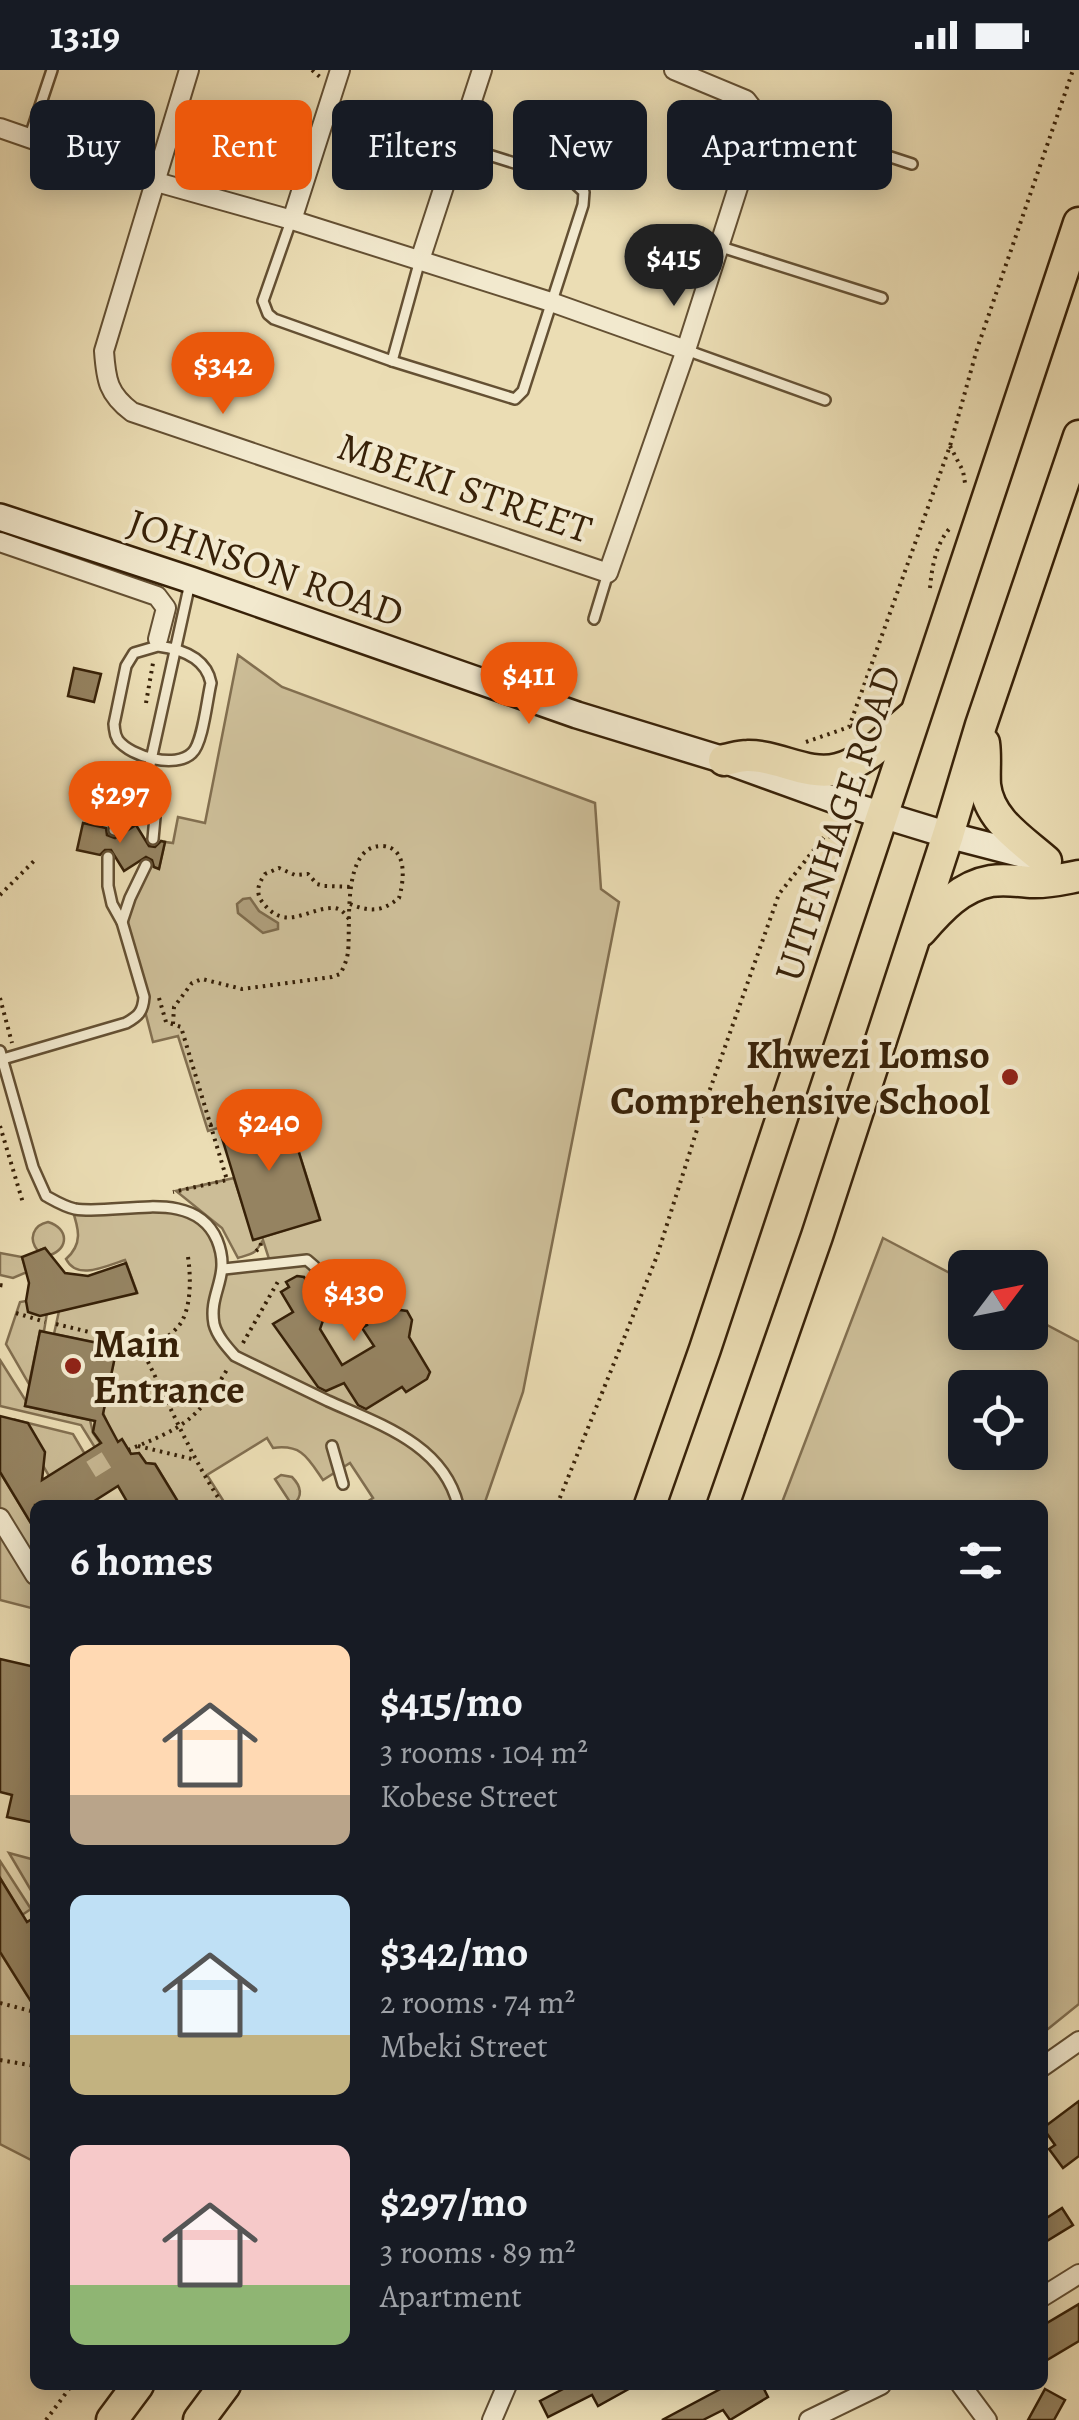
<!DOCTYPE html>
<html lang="en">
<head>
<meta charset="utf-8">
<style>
  :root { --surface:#171b24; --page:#242831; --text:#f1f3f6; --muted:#9ea1a6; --accent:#ea580c }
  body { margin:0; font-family:Alegreya,serif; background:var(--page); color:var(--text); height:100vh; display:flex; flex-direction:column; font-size:38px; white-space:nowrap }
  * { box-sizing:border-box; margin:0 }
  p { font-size:32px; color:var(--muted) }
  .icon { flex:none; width:55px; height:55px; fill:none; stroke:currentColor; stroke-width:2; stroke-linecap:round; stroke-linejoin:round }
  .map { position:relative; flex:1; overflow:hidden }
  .sheet { position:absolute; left:30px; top:1430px; width:1018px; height:890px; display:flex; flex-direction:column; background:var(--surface); border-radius:15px; box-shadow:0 5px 25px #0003 }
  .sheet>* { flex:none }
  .banner { position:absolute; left:30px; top:30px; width:1020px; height:90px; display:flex; gap:20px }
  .needle { width:65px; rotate:58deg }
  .buttons { position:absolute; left:948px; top:1180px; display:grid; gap:20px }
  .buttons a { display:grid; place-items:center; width:100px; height:100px; border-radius:15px; background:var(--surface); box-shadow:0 5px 25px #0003; font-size:50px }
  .price { position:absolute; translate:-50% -85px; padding:0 22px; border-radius:35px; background:var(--accent); color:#fff; font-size:32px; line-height:65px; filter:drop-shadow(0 2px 5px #0008) }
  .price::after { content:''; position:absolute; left:50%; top:60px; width:30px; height:22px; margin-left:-15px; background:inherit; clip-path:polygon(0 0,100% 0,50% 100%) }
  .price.on { background:#222; color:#fff }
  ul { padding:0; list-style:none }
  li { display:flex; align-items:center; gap:30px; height:250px; padding:0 40px }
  li span { display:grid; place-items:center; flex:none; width:280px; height:200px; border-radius:15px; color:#555 }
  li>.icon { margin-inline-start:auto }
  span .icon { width:120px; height:120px; fill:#fffc; stroke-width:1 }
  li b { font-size:42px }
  h2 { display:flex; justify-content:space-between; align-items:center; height:120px; padding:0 40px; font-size:42px }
  .chip { padding:0 35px; border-radius:15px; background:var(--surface); box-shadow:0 5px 25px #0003; font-size:35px; line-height:90px }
  .chip.on { background:var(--accent); color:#fff }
  .status { display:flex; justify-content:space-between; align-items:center; height:70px; padding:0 50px; background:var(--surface); direction:ltr }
  .status svg { height:28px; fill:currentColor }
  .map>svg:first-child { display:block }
  .green { fill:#ccbd97; stroke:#826f50; stroke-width:2.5; fill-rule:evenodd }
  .water { fill:#ae9d7a; stroke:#7e6b4c; stroke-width:2.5 }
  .building { fill:#958361; stroke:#372108; stroke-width:2.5 }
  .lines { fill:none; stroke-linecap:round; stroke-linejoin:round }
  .street-tunnel { stroke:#c7b792; stroke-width:18; stroke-dasharray:18 9; stroke-linecap:butt }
  .lane-casing { stroke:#645033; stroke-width:14 }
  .street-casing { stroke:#645033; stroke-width:22 }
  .secondary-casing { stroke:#372108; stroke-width:30 }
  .primary-casing { stroke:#372108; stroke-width:35 }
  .path { stroke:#372108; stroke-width:4; stroke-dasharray:2.5 5; stroke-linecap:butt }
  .lane { stroke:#f2e9ce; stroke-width:9 }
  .street { stroke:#f2e9ce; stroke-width:18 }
  .secondary { stroke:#f2e9ce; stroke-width:25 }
  .primary { stroke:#ebddb4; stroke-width:30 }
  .poi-dot { fill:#8f2418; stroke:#f2e9ce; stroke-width:4 }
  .labels { text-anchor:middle; stroke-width:8; stroke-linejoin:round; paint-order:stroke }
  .street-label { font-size:40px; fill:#372108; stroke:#f2e9ce }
  .poi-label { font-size:40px; font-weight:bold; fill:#372108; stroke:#f2e9ce; text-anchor:end }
</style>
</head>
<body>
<div class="status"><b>13:19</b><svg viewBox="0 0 49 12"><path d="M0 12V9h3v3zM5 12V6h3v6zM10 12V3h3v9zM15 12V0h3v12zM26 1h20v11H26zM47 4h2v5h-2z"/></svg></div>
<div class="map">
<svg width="1079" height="2350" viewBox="0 0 1079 2350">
  <rect width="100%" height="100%" fill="#ebddb4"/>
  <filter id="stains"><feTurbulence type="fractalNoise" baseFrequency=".002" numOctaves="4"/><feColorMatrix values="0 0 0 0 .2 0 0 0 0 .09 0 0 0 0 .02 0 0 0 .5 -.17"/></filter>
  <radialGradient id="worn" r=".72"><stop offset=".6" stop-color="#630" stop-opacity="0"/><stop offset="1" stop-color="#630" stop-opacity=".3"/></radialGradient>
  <g class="green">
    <path d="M 238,585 L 282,617 L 595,733 L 601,819 L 619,832 L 523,1322 L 484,1435 L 362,1435 L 373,1428 L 350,1393 L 323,1410 C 308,1388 302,1374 273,1378 L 267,1368 L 207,1405 L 226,1435 L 180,1435 L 155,1394 L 146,1393 L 139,1383 L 131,1384 L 122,1370 L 115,1373 L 105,1358 L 107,1352 L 103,1343 L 117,1277 L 54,1264 L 59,1241 L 137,1222 L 125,1190 C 106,1196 77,1211 66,1189 C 83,1174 79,1159 72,1139 L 188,1140 L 214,1163 L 223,1198 L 270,1192 L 263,1170 C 255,1184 255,1183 238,1188 L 222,1158 L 176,1121 L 234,1108 L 254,1170 L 320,1149 L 285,1038 L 208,1061 L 178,966 L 153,972 L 122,852 L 146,795 L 159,798 L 165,772 L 173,773 L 178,747 L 205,753 Z"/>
    <path d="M 48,1152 C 69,1158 69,1179 50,1185 L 45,1178 L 38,1181 C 28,1169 33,1155 48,1152 Z"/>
    <path d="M 883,1168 L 965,1211 L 965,1262 L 1030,1262 L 1030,1246 L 1079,1272 L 1079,1934 L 1043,1963 L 1042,1435 L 781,1435 ZM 965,1318 L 1030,1318 L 1030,1382 L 965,1382 Z"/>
    <polygon points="0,1183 22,1187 27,1202 13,1208 0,1205"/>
    <polygon points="26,1231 47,1243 44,1261 40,1261 29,1314 6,1274 20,1232"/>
    <polygon points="0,1290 26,1331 25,1336 90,1350 93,1363 105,1380 99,1384 81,1355 0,1336"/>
    <polygon points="16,1350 73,1364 86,1386 52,1411"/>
    <polygon points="0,1402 35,1460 35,1539 0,1530"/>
    <path d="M 281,1405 L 292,1407 C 301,1416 304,1427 292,1435 L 275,1409 Z"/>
    <polygon points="9,1783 35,1790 32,1822"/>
    <polygon points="0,1791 31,1839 22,1845 0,1808"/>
    <polygon points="0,1882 27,1925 35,1930 35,2092 0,2074"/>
  </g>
  <polygon class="water" points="250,828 259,841 278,853 278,859 263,863 238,843 237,834 243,829"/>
  <g class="building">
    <polygon points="74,598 101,604 94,632 68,626"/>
    <polygon points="83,753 106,758 107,765 115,768 136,755 149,776 155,777 161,771 165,772 159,799 154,797 152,790 146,787 124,801 111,780 105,780 100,785 77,780"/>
    <polygon points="285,1038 320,1150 253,1170 219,1058"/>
    <polygon points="45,1178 65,1203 88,1206 126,1193 137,1223 40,1246 28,1242 26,1231 29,1213 22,1187"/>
    <polygon points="297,1206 304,1207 326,1242 320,1259 342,1295 374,1276 362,1258 367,1255 346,1221 369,1207 376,1210 393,1239 407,1241 412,1250 409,1267 430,1302 427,1309 406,1322 402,1317 366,1339 358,1335 344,1313 326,1321 318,1317 273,1254 293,1242 281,1222 289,1217 286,1212"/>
    <polygon points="40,1261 117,1277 103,1344 118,1372 122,1369 131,1384 139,1383 146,1393 155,1394 180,1435 129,1435 118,1416 88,1435 35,1435 35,1460 0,1402 0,1346 28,1353 45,1382 42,1410 101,1373 93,1362 95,1351 25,1336"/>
    <polygon points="0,1589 35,1597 35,1753 7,1747 12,1725 0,1722"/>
    <polygon points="0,1808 27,1852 35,1847 35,1938 0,1882"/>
    <polygon points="1079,2031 1079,2086 1063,2098 1049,2079 1055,2075 1043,2058"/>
    <polygon points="1062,2138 1073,2155 1042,2174 1042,2151"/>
    <polygon points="1079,2234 1079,2271 1042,2293 1042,2256"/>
    <polygon points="571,2315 636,2315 598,2336 592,2325 548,2347 540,2331"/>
    <polygon points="728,2315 762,2315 768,2327 730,2350 723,2340 703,2350 662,2350"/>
    <polygon points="1045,2319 1065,2330 1054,2350 1028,2350"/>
  </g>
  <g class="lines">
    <polyline class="street-tunnel" points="94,1387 107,1408"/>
    <defs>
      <g id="lane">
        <polyline points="756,43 912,94"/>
        <polyline points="29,69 52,0"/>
        <polyline points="291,151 263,231 268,244 274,249 392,291 515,329 523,321 583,135 584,122 572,111 457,75"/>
        <polyline points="718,176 882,228"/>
        <polyline points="686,280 825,330"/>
        <polyline points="392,291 420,190"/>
        <polyline points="594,549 608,503"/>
        <path d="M 158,576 C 181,579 206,587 211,613 C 207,629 203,673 192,683 C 176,699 131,687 118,670 C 114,663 115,662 114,654 L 126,596 L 134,583 Z"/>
        <path d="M 114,760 C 120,739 132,723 147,708"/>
        <polyline points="153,769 155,747 147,708 190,513"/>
        <polyline points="122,852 130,828 146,795"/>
        <path d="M 0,981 L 33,1097 L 46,1126 C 55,1131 65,1137 75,1139 C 119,1146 194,1116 217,1170 C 232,1207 208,1222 214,1254 C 217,1266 227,1277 235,1286 C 266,1301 297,1316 328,1331 C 379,1354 443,1374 458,1435"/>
        <path d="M 3,989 L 126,953 C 139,946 143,941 144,927 L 122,852 L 112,834 L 108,816 L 108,787"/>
        <polyline points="224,1199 307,1190 314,1196 337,1234"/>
        <polyline points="332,1376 343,1414"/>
      </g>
      <g id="street">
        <path d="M 189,0 L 104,281 C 106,310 108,324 132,342 L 608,503 L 686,280 L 756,61 L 756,43 L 746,30 L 674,0"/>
        <polyline points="0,58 153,111 292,150 551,232 686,280"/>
        <polyline points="292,150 340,0"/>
        <polyline points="420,190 482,0"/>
        <polyline points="0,472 157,526 166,538 158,569"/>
        <polyline points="0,1448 35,1505"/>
        <polyline points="1042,1997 1079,1971"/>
        <polyline points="1042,2227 1079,2204"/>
        <polyline points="961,2315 987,2350"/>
        <polyline points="492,2350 507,2315"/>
        <polyline points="809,2350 881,2315"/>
      </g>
      <polyline id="secondary" points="0,447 191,510 577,645 724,690 840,732 948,765 1045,790"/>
      <g id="primary">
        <path d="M 984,673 C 986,687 984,701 985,715 C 989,750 1021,769 1046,791"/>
        <path d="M 724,690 C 731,689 739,686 747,686 C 778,685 807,707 838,699 C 867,692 892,663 914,645"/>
        <path d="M 921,861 C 940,839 961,816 991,811 C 1005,809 1018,811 1031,812 C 1048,813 1063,809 1079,806"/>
        <polyline points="650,1435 705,1279 1079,153"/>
        <polyline points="723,1435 817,1166 948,765 981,655 1079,366"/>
        <polyline points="112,2350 138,2315"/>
        <polyline points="199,2350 225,2315"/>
      </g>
    </defs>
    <use href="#lane" class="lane-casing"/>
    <use href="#street" class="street-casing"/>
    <use href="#secondary" class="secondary-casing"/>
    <use href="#primary" class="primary-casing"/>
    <g class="path">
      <polyline points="312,0 320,7"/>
      <polyline points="350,33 396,55 439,69"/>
      <polyline points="950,376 963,401 965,413"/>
      <path d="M 930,518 C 932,496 936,473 951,457"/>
      <polyline points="146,633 153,593"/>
      <polyline points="851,656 870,649"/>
      <polyline points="806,672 849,657 950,376 977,279 1073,0"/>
      <polyline points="121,714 128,694"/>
      <polyline points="0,825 34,791"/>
      <path d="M 349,849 C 344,842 339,837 330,838 C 305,840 285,861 263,833 C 255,823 258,814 265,804 L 279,798 L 295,805 L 308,804 L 317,814 L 324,816 L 353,817"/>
      <polyline points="0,928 12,973"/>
      <polyline points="159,928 166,952 181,957 227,1110 173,1122"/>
      <path d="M 173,954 L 174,937 L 192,913 L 202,909 L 242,919 L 332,907 L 340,904 C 344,897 347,890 348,882 C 351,854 341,774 383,776 C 408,778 404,811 399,828 C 382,842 370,842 350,834"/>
      <polyline points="210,1055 283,1033"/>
      <polyline points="0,1056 23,1133"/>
      <polyline points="256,1181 260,1178 262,1168"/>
      <polyline points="0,1215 6,1216"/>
      <polyline points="16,1243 45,1252"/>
      <path d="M 56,1254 L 139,1274 C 167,1328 189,1384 223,1435"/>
      <polyline points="243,1273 280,1208"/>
      <path d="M 145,1284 C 155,1276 167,1268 177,1258 C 192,1242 191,1207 188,1187"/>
      <polyline points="138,1376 196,1390"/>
      <path d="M 128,1380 C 184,1357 196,1352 228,1298"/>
      <polyline points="557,1435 657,1186 708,1025 779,824 824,767 845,765 848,758"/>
      <polyline points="0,1933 35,1942"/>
      <polyline points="0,1990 35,1996"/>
      <polyline points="46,2350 72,2315"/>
    </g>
    <use href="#lane" class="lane"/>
    <use href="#street" class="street"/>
    <use href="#secondary" class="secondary"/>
    <use href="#primary" class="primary"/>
  </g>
  <g class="poi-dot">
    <circle cx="1010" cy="1007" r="10"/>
    <circle cx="73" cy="1296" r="10"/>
  </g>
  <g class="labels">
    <g class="street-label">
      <text transform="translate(465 417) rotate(19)" y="14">MBEKI STREET</text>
      <text transform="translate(266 497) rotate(19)" y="14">JOHNSON ROAD</text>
      <text transform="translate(837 753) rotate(-72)" y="14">UITENHAGE ROAD</text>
    </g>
    <g class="poi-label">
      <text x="990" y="998">Khwezi Lomso<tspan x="990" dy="46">Comprehensive School</tspan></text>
      <text x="93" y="1287" text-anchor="start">Main<tspan x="93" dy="46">Entrance</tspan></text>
    </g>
  </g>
  <rect width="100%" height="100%" filter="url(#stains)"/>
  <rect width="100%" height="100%" fill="url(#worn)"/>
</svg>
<div class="buttons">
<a><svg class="needle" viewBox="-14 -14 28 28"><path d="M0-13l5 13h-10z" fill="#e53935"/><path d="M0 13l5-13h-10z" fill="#9ea1a6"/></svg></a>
<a><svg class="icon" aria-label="locate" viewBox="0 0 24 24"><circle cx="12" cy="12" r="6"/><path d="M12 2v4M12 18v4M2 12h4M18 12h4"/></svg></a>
</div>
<b class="price on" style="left:674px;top:239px">$415</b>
<b class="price" style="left:223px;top:347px">$342</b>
<b class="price" style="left:529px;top:657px">$411</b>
<b class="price" style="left:120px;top:776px">$297</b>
<b class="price" style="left:269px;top:1104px">$240</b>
<b class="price" style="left:354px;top:1274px">$430</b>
<div class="banner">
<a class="chip">Buy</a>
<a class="chip on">Rent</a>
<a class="chip">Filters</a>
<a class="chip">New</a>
<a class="chip">Apartment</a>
</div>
<section class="sheet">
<h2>6 homes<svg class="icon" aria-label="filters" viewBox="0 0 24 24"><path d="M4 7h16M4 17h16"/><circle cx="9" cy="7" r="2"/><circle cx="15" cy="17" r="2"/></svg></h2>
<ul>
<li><span style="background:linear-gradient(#ffd9b3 75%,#b9a48a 0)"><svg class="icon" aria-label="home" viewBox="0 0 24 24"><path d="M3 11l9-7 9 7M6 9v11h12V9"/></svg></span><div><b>$415/mo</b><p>3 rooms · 104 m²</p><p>Kobese Street</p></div></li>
<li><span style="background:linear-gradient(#bfe0f5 70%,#c2b280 0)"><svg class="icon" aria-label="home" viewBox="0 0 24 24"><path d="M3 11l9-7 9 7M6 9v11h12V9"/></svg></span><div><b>$342/mo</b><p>2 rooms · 74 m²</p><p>Mbeki Street</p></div></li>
<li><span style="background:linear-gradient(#f6c9c9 70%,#8fb573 0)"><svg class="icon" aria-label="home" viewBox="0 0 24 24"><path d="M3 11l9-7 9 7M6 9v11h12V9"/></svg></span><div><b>$297/mo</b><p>3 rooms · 89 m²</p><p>Apartment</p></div></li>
</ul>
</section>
</div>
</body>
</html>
